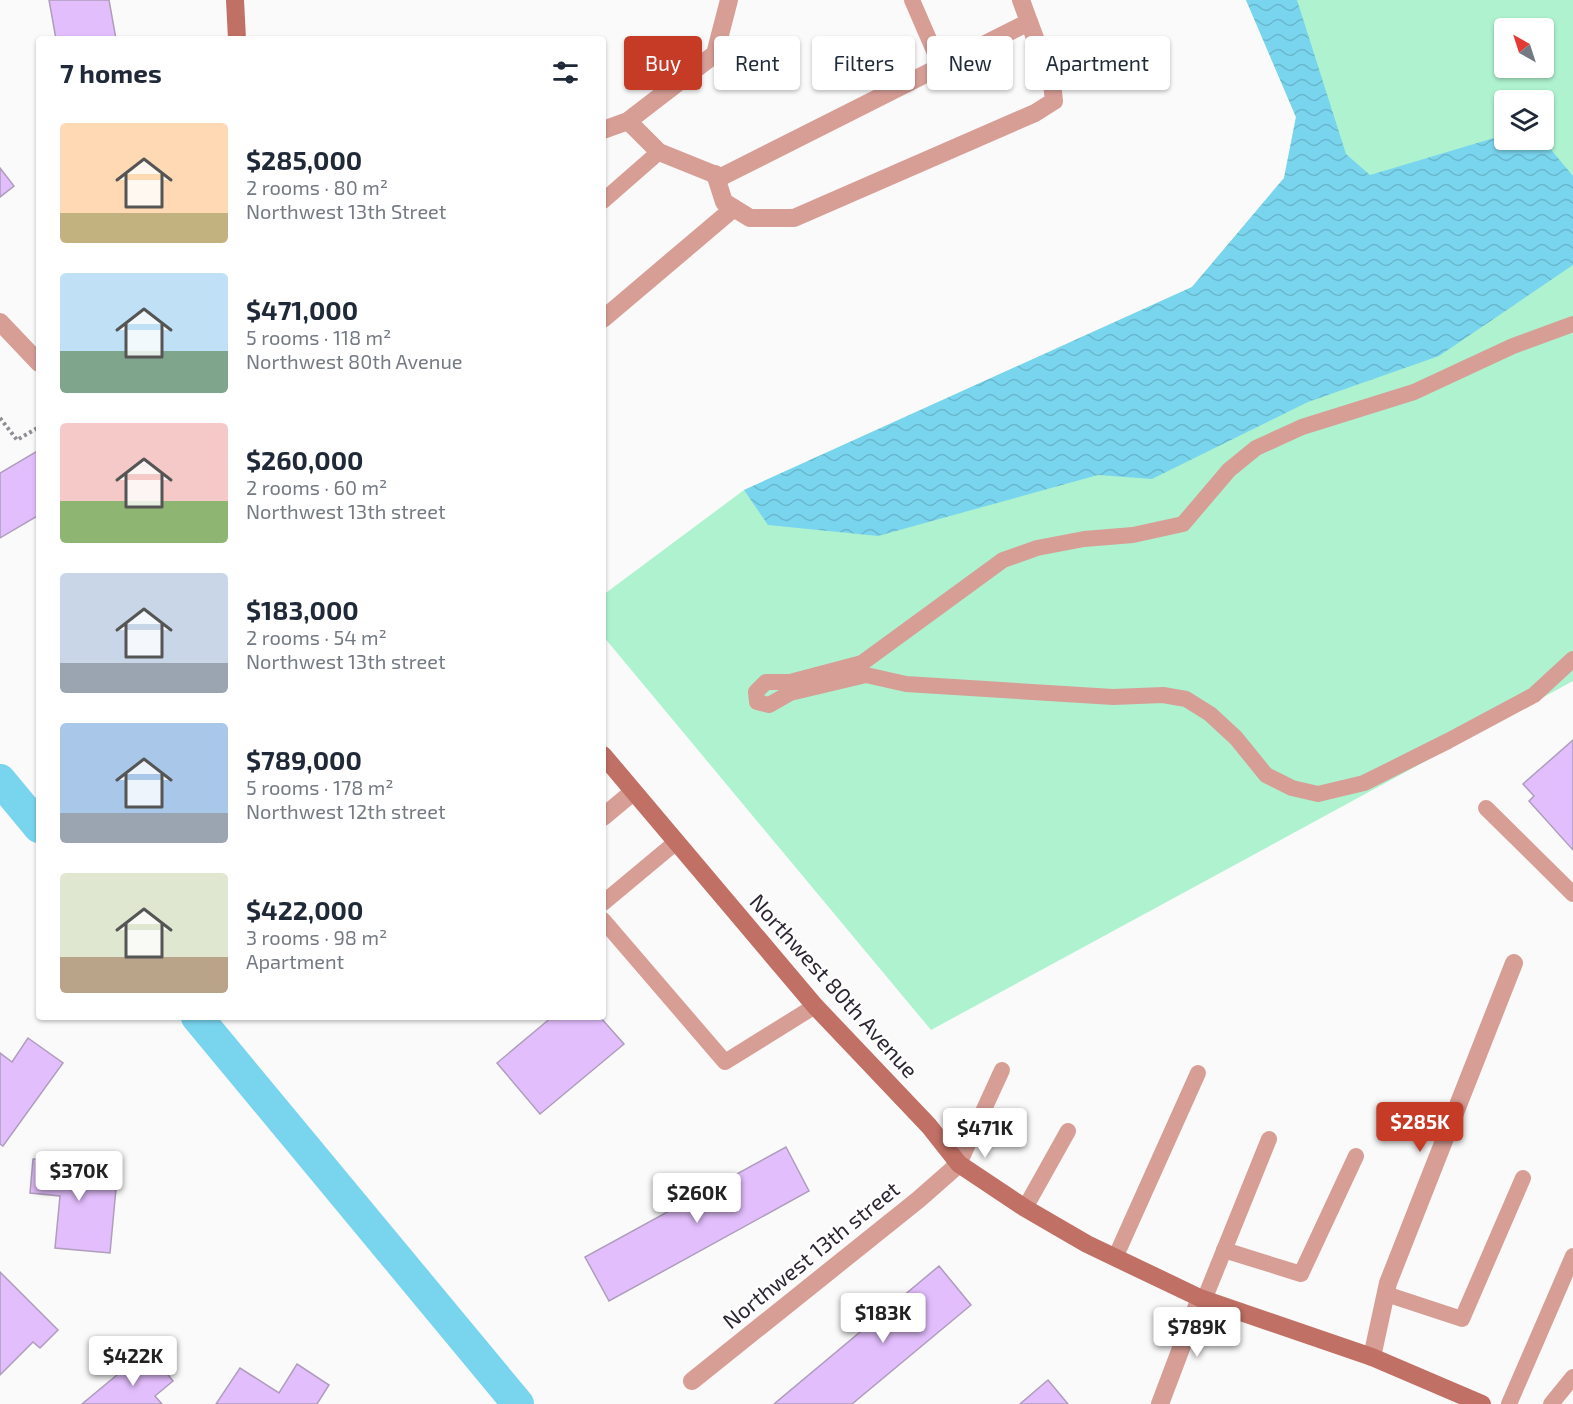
<!DOCTYPE html>
<html lang="en">
<head>
<meta charset="utf-8">
<style>
	body { margin:0; font-family:"Exo 2",sans-serif; background:#f2f2f3; color:#1f2937; height:100vh; display:flex; flex-direction:column; font-size:22px; white-space:nowrap }
	* { box-sizing:border-box; margin:0 }
	p { font-size:20px; color:#747a83 }
	.icon { flex:none; width:33px; height:33px; fill:none; stroke:currentColor; stroke-width:2; stroke-linecap:round; stroke-linejoin:round }
	.map { position:relative; flex:1; overflow:hidden }
	.drawer { position:absolute; left:36px; top:36px; width:570px; height:984px; display:flex; flex-direction:column; background:#fff; border-radius:6px; box-shadow:0 2px 4px #0004 }
	.drawer>* { flex:none }
	.top-card { position:absolute; left:624px; top:36px; width:570px; height:54px; display:flex; gap:12px }
	.needle { width:39px; rotate:321deg }
	.fabs { position:absolute; left:1494px; top:18px; display:grid; gap:12px }
	.fabs a { display:grid; place-items:center; width:60px; height:60px; border-radius:6px; background:#fff; box-shadow:0 2px 4px #0004; font-size:30px }
	.price { position:absolute; translate:-50% -51px; padding:0 14px; border-radius:6px; background:#fff; color:#222; font-size:20px; line-height:39px; filter:drop-shadow(0 2px 3px #0008) }
	.price::after { content:''; position:absolute; left:50%; top:36px; width:18px; height:14px; margin-left:-9px; background:inherit; clip-path:polygon(0 0,100% 0,50% 100%) }
	.price.on { background:#c63b26; color:#fff }
	ul { padding:0; list-style:none }
	li { display:flex; align-items:center; gap:18px; height:150px; padding:0 24px }
	li span { display:grid; place-items:center; flex:none; width:168px; height:120px; border-radius:6px; color:#555 }
	li>.icon { margin-inline-start:auto }
	span .icon { width:72px; height:72px; fill:#fffc; stroke-width:1 }
	li b { font-size:26px }
	h2 { display:flex; justify-content:space-between; align-items:center; height:72px; padding:0 24px; font-size:26px }
	.pill { padding:0 21px; border-radius:6px; background:#fff; box-shadow:0 2px 4px #0004; font-size:21px; line-height:54px }
	.pill.on { background:#c63b26; color:#fff }
	.map>svg:first-child { display:block }
</style>
</head>
<body>
<div class="map">
<svg width="1573" height="1404" viewBox="0 0 1573 1404">
	<defs>
		<pattern id="water-waves" width="16" height="10" patternUnits="userSpaceOnUse" patternTransform="scale(1.5)"><rect width="16" height="10" fill="#79d5ee"/><path d="M0 5q4-4 8 0t8 0" fill="none" stroke="#69b7cd"/></pattern>
	</defs>
	<rect width="100%" height="100%" fill="#fafafa"/>
	<path fill="#aff2d0" fill-rule="evenodd" d="M1246,0H1573V681L931,1030L603,636V595L744,490L1192,287L1284,178L1296,117ZM1504,28H1544V68H1504ZM1504,100H1544V140H1504Z"/>
	<path fill="url(#water-waves)" d="M1246,0H1297L1346,154L1370,175L1504,135V140H1543L1573,176V265L1439,356L1308,402L1152,479L1098,475L878,536L768,525L744,490L1192,287L1284,178L1296,117Z"/>
	<g fill="none" stroke-linecap="round" stroke-linejoin="round">
		<g stroke="#79d5ee" stroke-width="32">
			<path d="M0,780L39,827"/>
			<path d="M197,1017L518,1404"/>
		</g>
	</g>
	<g fill="#e3befd" stroke="#af9dbc" stroke-width="1.5">
		<path d="M49,0H109L116,39H56Z"/>
		<path d="M0,168L14,186L0,197Z"/>
		<path d="M39,450V515L0,538V473Z"/>
		<path d="M1573,740V850L1529,801L1534,796L1523,784Z"/>
		<path d="M552,1017H600L624,1044L540,1114L497,1063Z"/>
		<path d="M28,1038L63,1063L3,1146L0,1144V1053L12,1062Z"/>
		<path d="M786,1147L809,1191L609,1301L585,1257Z"/>
		<path d="M33,1159L118,1167L110,1253L55,1248L60,1196L30,1193Z"/>
		<path d="M939,1266L971,1305L852,1404H774Z"/>
		<path d="M0,1272L58,1330L40,1348L33,1342L0,1375Z"/>
		<path d="M155,1359L173,1381L155,1396L162,1404H82L129,1365L137,1374Z"/>
		<path d="M297,1364L329,1385L317,1404H216L240,1368L279,1393Z"/>
		<path d="M1048,1380L1068,1404H1020Z"/>
	</g>
	<g fill="none" stroke-linecap="round" stroke-linejoin="round">
		<path stroke="#918d94" stroke-width="4" stroke-dasharray="3 3" stroke-linecap="butt" d="M0,418L17,440L39,427"/>
		<g stroke="#d79e96" stroke-width="16">
			<path d="M912,0L941,67"/>
			<path d="M603,201L659,152"/>
			<path d="M1573,324L1513,346L1414,392L1302,427L1256,448L1229,470L1183,524L1133,535L1084,539L1037,548L1003,560L862,663L790,682H766L756,692L757,702L769,705L790,693L866,675L906,684L1113,697L1163,695L1186,699L1210,714L1236,738L1266,775L1292,788L1318,794L1364,783L1448,741L1534,695L1573,659"/>
			<path d="M1486,808L1573,894"/>
			<path d="M603,903L675,843"/>
			<path d="M603,920L725,1062L815,1006"/>
			<path d="M959,1164L1002,1070"/>
			<path d="M1025,1208L1068,1131"/>
			<path d="M1224,1250L1301,1274L1356,1156"/>
			<path d="M1115,1258L1198,1073"/>
			<path d="M1386,1294L1462,1319L1523,1178"/>
			<path d="M1204,1300L1269,1139"/>
			<path d="M1509,1404L1573,1256"/>
			<path d="M1551,1404L1573,1377"/>
		</g>
		<g stroke="#d79e96" stroke-width="18">
			<path d="M628,121L659,152L721,177L1029,22L1021,0"/>
			<path d="M603,130L628,121L715,54L729,0"/>
			<path d="M715,174L724,202L750,218H794L1035,113L1054,101L1052,83L1029,22"/>
			<path d="M603,319L734,208"/>
			<path d="M0,322L39,363"/>
			<path d="M603,817L633,792"/>
			<path d="M1372,1357L1388,1283L1514,963"/>
			<path d="M692,1381L918,1200L959,1164"/>
			<path d="M1160,1404L1200,1298"/>
		</g>
		<g stroke="#c17065" stroke-width="18">
			<path d="M235,0L237,39"/>
			<path d="M603,755L815,1006L929,1126L959,1164L1025,1208L1087,1244L1200,1298L1372,1357L1482,1404"/>
		</g>
	</g>
	<g text-anchor="middle" stroke-width="5" stroke-linejoin="round" paint-order="stroke">
		<g font-size="22" fill="#2d2632" stroke="#fff">
			<text transform="translate(834 986) rotate(48)" y="8">Northwest 80th Avenue</text>
			<text transform="translate(811 1255) rotate(-39)" y="8">Northwest 13th street</text>
		</g>
	</g>
</svg>
<div class="fabs">
<a><svg class="needle" viewBox="-14 -14 28 28"><path d="M0-13l5 13h-10z" fill="#e53935"/><path d="M0 13l5-13h-10z" fill="#747a83"/></svg></a>
<a><svg class="icon" aria-label="layers" viewBox="0 0 24 24"><path d="M12 4l9 5-9 5-9-5zM3 14l9 5 9-5"/></svg></a>
</div>
<b class="price on" style="left:1420px;top:1153px">$285K</b>
<b class="price" style="left:985px;top:1159px">$471K</b>
<b class="price" style="left:79px;top:1202px">$370K</b>
<b class="price" style="left:697px;top:1224px">$260K</b>
<b class="price" style="left:883px;top:1344px">$183K</b>
<b class="price" style="left:1197px;top:1358px">$789K</b>
<b class="price" style="left:133px;top:1387px">$422K</b>
<div class="top-card">
<a class="pill on">Buy</a>
<a class="pill">Rent</a>
<a class="pill">Filters</a>
<a class="pill">New</a>
<a class="pill">Apartment</a>
</div>
<section class="drawer">
<h2>7 homes<svg class="icon" aria-label="filters" viewBox="0 0 24 24"><path d="M4 7h16M4 17h16"/><circle cx="9" cy="7" r="2"/><circle cx="15" cy="17" r="2"/></svg></h2>
<ul>
<li><span style="background:linear-gradient(#ffd9b3 75%,#c2b280 0)"><svg class="icon" aria-label="home" viewBox="0 0 24 24"><path d="M3 11l9-7 9 7M6 9v11h12V9"/></svg></span><div><b>$285,000</b><p>2 rooms · 80 m²</p><p>Northwest 13th Street</p></div></li>
<li><span style="background:linear-gradient(#bfe0f5 65%,#7fa58c 0)"><svg class="icon" aria-label="home" viewBox="0 0 24 24"><path d="M3 11l9-7 9 7M6 9v11h12V9"/></svg></span><div><b>$471,000</b><p>5 rooms · 118 m²</p><p>Northwest 80th Avenue</p></div></li>
<li><span style="background:linear-gradient(#f6c9c9 65%,#8fb573 0)"><svg class="icon" aria-label="home" viewBox="0 0 24 24"><path d="M3 11l9-7 9 7M6 9v11h12V9"/></svg></span><div><b>$260,000</b><p>2 rooms · 60 m²</p><p>Northwest 13th street</p></div></li>
<li><span style="background:linear-gradient(#c9d6e8 75%,#9aa5b1 0)"><svg class="icon" aria-label="home" viewBox="0 0 24 24"><path d="M3 11l9-7 9 7M6 9v11h12V9"/></svg></span><div><b>$183,000</b><p>2 rooms · 54 m²</p><p>Northwest 13th street</p></div></li>
<li><span style="background:linear-gradient(#a9c7e8 75%,#9aa5b1 0)"><svg class="icon" aria-label="home" viewBox="0 0 24 24"><path d="M3 11l9-7 9 7M6 9v11h12V9"/></svg></span><div><b>$789,000</b><p>5 rooms · 178 m²</p><p>Northwest 12th street</p></div></li>
<li><span style="background:linear-gradient(#dfe7d0 70%,#b9a48a 0)"><svg class="icon" aria-label="home" viewBox="0 0 24 24"><path d="M3 11l9-7 9 7M6 9v11h12V9"/></svg></span><div><b>$422,000</b><p>3 rooms · 98 m²</p><p>Apartment</p></div></li>
</ul>
</section>
</div>
</body>
</html>
